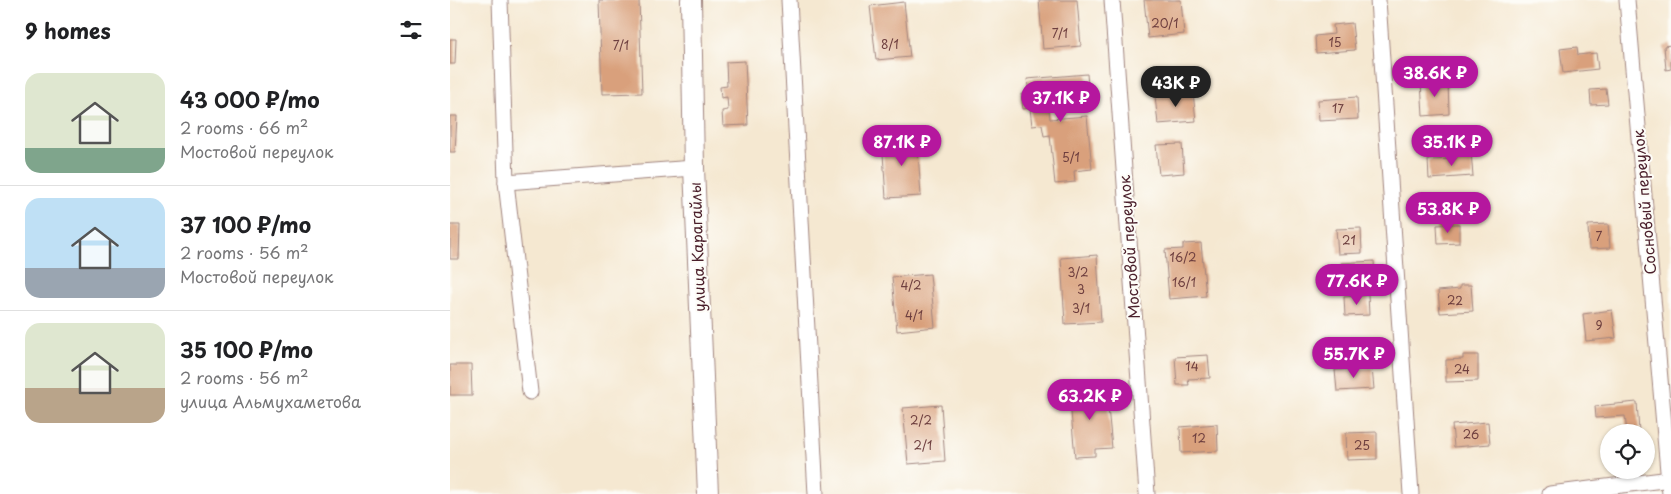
<!DOCTYPE html>
<html lang="en">
<head>
<meta charset="utf-8">
<style>
	body { margin:0; font-family:"Playpen Sans",sans-serif; background:#f2f2f2; color:#202124; height:100vh; display:flex; flex-direction:column; font-size:19px; white-space:nowrap }
	* { box-sizing:border-box; margin:0 }
	p { font-size:16px; color:#757577 }
	.icon { flex:none; width:28px; height:28px; fill:none; stroke:currentColor; stroke-width:2; stroke-linecap:round; stroke-linejoin:round }
	.map { position:relative; flex:1; overflow:hidden }
	.drawer { display:flex; flex-direction:column; background:#fff; width:450px }
	.drawer>* { flex:none }
	.controls { position:absolute; left:1150px; top:424px; display:grid; gap:10px }
	.controls a { display:grid; place-items:center; width:55px; height:55px; border-radius:50%; background:#fff; box-shadow:0 1px 4px #0004; font-size:25px }
	.price { position:absolute; translate:-50% -42px; padding:0 11px; border-radius:18px; background:#b5179e; color:#fff; font-size:16px; line-height:32px; filter:drop-shadow(0 1px 2px #0008) }
	.price::after { content:''; position:absolute; left:50%; top:30px; width:15px; height:11px; margin-left:-8px; background:inherit; clip-path:polygon(0 0,100% 0,50% 100%) }
	.price.active { background:#222; color:#fff }
	ul { padding:0; list-style:none }
	li { display:flex; align-items:center; gap:15px; height:125px; padding:0 25px }
	li+li { border-top:1px solid #e0e0e0 }
	li span { display:grid; place-items:center; flex:none; width:140px; height:100px; border-radius:15px; color:#555 }
	li>.icon { margin-inline-start:auto }
	span .icon { width:60px; height:60px; fill:#fffc; stroke-width:1 }
	li b { font-size:21px }
	h2 { display:flex; justify-content:space-between; align-items:center; height:60px; padding:0 25px; font-size:21px }
	main { display:flex; flex:1; min-height:0 }
	.map>svg:first-child { display:block }
</style>
</head>
<body>
<main>
<section class="drawer">
<h2>9 homes<svg class="icon" aria-label="filters" viewBox="0 0 24 24"><path d="M4 7h16M4 17h16"/><circle cx="9" cy="7" r="2"/><circle cx="15" cy="17" r="2"/></svg></h2>
<ul>
<li><span style="background:linear-gradient(#dfe7d0 75%,#7fa58c 0)"><svg class="icon" aria-label="home" viewBox="0 0 24 24"><path d="M3 11l9-7 9 7M6 9v11h12V9"/></svg></span><div><b>43 000 ₽/mo</b><p>2 rooms · 66 m²</p><p>Мостовой переулок</p></div></li>
<li><span style="background:linear-gradient(#bfe0f5 70%,#9aa5b1 0)"><svg class="icon" aria-label="home" viewBox="0 0 24 24"><path d="M3 11l9-7 9 7M6 9v11h12V9"/></svg></span><div><b>37 100 ₽/mo</b><p>2 rooms · 56 m²</p><p>Мостовой переулок</p></div></li>
<li><span style="background:linear-gradient(#dfe7d0 65%,#b9a48a 0)"><svg class="icon" aria-label="home" viewBox="0 0 24 24"><path d="M3 11l9-7 9 7M6 9v11h12V9"/></svg></span><div><b>35 100 ₽/mo</b><p>2 rooms · 56 m²</p><p>улица Альмухаметова</p></div></li>
</ul>
</section>
<div class="map">
<svg width="1221" height="494" viewBox="0 0 1221 494">
	<rect width="100%" height="100%" fill="#fdfcf7"/>
	<filter id="ink" filterUnits="userSpaceOnUse"><feTurbulence type="fractalNoise" baseFrequency=".02" numOctaves="2"/><feDisplacementMap in="SourceGraphic" scale="10" xChannelSelector="R" yChannelSelector="G"/><feConvolveMatrix kernelMatrix="1 2 1 2 8 2 1 2 1" color-interpolation-filters="sRGB"/></filter>
	<filter id="wash" filterUnits="userSpaceOnUse"><feTurbulence type="fractalNoise" baseFrequency=".0096" numOctaves="4" result="noise"/><feDisplacementMap in="SourceGraphic" scale="20" xChannelSelector="R" yChannelSelector="G"/><feGaussianBlur stdDeviation="1.12" result="paint"/><feColorMatrix in="noise" values="0 0 0 0 0 0 0 0 0 0 0 0 0 0 0 0 0 1.4 0 .05"/><feComposite in="paint" operator="in"/></filter>
	<g filter="url(#wash)">
		<rect width="100%" height="100%" fill="#f5e8d1"/>
		<g id="blocks">
			<g fill="#d9a07b">
				<path d="M149,0H189L192,93L152,94Z"/>
				<path d="M589,0H627L631,46L593,49Z"/>
				<path d="M694,0H731L734,34L698,38Z"/>
				<path d="M454,2L460,57L426,60L420,6Z"/>
				<path d="M902,23L905,50L866,53L865,36L884,34L883,25Z"/>
				<path d="M0,39H6L5,64H0Z"/>
				<path d="M1221,45V69L1216,70L1214,46Z"/>
				<path d="M1127,47L1128,55L1146,53L1148,69L1113,73L1110,49Z"/>
				<path d="M295,61L298,125L273,126L272,111L278,110L277,97L271,98L270,87L277,86L276,62Z"/>
				<path d="M637,74L639,97L598,101L600,119L637,116L642,169L624,171L625,182L605,184L600,135L594,136L592,125L582,126L580,108L573,109L571,94L579,93L577,79Z"/>
				<path d="M998,80L999,114L973,116L971,82Z"/>
				<path d="M1156,89L1158,104L1141,105L1140,90Z"/>
				<path d="M743,92L746,121L708,124L705,96Z"/>
				<path d="M907,97L908,119L869,121L868,100Z"/>
				<path d="M0,116H7L5,152H0Z"/>
				<path d="M467,136L471,196L436,198L432,139Z"/>
				<path d="M732,144L734,173L709,175L706,145Z"/>
				<path d="M1021,152L1023,176L979,179L978,160L1006,159V153Z"/>
				<path d="M1009,224V243L988,244L987,225Z"/>
				<path d="M1158,224L1160,248L1139,249L1138,225Z"/>
				<path d="M0,225H10L9,259H0Z"/>
				<path d="M911,228L912,253L888,254L886,229Z"/>
				<path d="M751,243L756,296L719,299L715,250L733,249V244Z"/>
				<path d="M647,255L651,322L615,324L611,258Z"/>
				<path d="M924,261L925,278L892,280L891,263Z"/>
				<path d="M480,274L485,327L447,331L442,277Z"/>
				<path d="M1010,285H1021L1023,311L990,313L988,291L1010,289Z"/>
				<path d="M918,295L919,315L895,316L894,297Z"/>
				<path d="M1162,310L1166,338L1136,341L1133,314Z"/>
				<path d="M758,355L760,378L738,379L739,385H727L725,357Z"/>
				<path d="M1013,355H1028V381L996,382V360L1013,359Z"/>
				<path d="M0,365H21L22,395H0Z"/>
				<path d="M922,368L924,389L887,391L885,370Z"/>
				<path d="M656,387L662,448L645,449V456L625,457L619,390Z"/>
				<path d="M1187,402L1189,432H1177L1175,416L1146,418L1145,406Z"/>
				<path d="M491,405L495,461L458,464L453,408Z"/>
				<path d="M1038,422L1040,444L1004,447L1002,425Z"/>
				<path d="M767,424L768,451L731,453L730,427Z"/>
				<path d="M927,432V459L897,460L896,433Z"/>
			</g>
		</g>
	</g>
	<g filter="url(#ink)">
		<use href="#blocks" fill-opacity="0" stroke="#a0847e" stroke-width="1"/>
		<g fill="none" stroke-linecap="round" stroke-linejoin="round">
			<defs>
				<g id="street">
					<path d="M50,0L56,182L80,392"/>
					<path d="M339,0L366,494"/>
					<path d="M662,0L697,494"/>
					<path d="M928,0L961,494"/>
					<path d="M1177,0L1220,494"/>
					<path d="M56,182L244,168"/>
					<path d="M1100,494L1221,479"/>
				</g>
				<path id="secondary" d="M241,0L244,168L258,494"/>
			</defs>
			<use href="#street" stroke="#a0847e" stroke-width="17"/>
			<use href="#secondary" stroke="#a0847e" stroke-width="22"/>
			<use href="#street" stroke="#fff" stroke-width="15"/>
			<use href="#secondary" stroke="#fff" stroke-width="20"/>
		</g>
	</g>
	<g text-anchor="middle" stroke-width="4" stroke-linejoin="round" paint-order="stroke">
		<g font-size="12" fill="#6e3f3f">
			<text x="715" y="28">20/1</text>
			<text x="610" y="38">7/1</text>
			<text x="885" y="47">15</text>
			<text x="440" y="49">8/1</text>
			<text x="171" y="50">7/1</text>
			<text x="888" y="113">17</text>
			<text x="621" y="162">5/1</text>
			<text x="1149" y="241">7</text>
			<text x="899" y="245">21</text>
			<text x="733" y="262">16/2</text>
			<text x="628" y="277">3/2</text>
			<text x="734" y="287">16/1</text>
			<text x="461" y="290">4/2</text>
			<text x="631" y="294">3</text>
			<text x="1005" y="305">22</text>
			<text x="631" y="313">3/1</text>
			<text x="464" y="320">4/1</text>
			<text x="1149" y="330">9</text>
			<text x="742" y="371">14</text>
			<text x="1012" y="374">24</text>
			<text x="471" y="425">2/2</text>
			<text x="1021" y="439">26</text>
			<text x="749" y="443">12</text>
			<text x="473" y="450">2/1</text>
			<text x="912" y="450">25</text>
		</g>
		<g font-size="15" fill="#4a1f2b" stroke="#fdfcf7">
			<text transform="translate(1195 202) rotate(-95)" y="5">Сосновый переулок</text>
			<text transform="translate(248 247) rotate(-92)" y="5">улица Карагайлы</text>
			<text transform="translate(680 247) rotate(-94)" y="5">Мостовой переулок</text>
		</g>
	</g>
</svg>
<div class="controls">
<a><svg class="icon" aria-label="locate" viewBox="0 0 24 24"><circle cx="12" cy="12" r="6"/><path d="M12 2v4M12 18v4M2 12h4M18 12h4"/></svg></a>
</div>
<b class="price" style="left:985px;top:98px">38.6K ₽</b>
<b class="price active" style="left:726px;top:108px">43K ₽</b>
<b class="price" style="left:611px;top:123px">37.1K ₽</b>
<b class="price" style="left:452px;top:167px">87.1K ₽</b>
<b class="price" style="left:1002px;top:167px">35.1K ₽</b>
<b class="price" style="left:998px;top:234px">53.8K ₽</b>
<b class="price" style="left:907px;top:306px">77.6K ₽</b>
<b class="price" style="left:904px;top:379px">55.7K ₽</b>
<b class="price" style="left:640px;top:421px">63.2K ₽</b>
</div>
</main>
</body>
</html>
